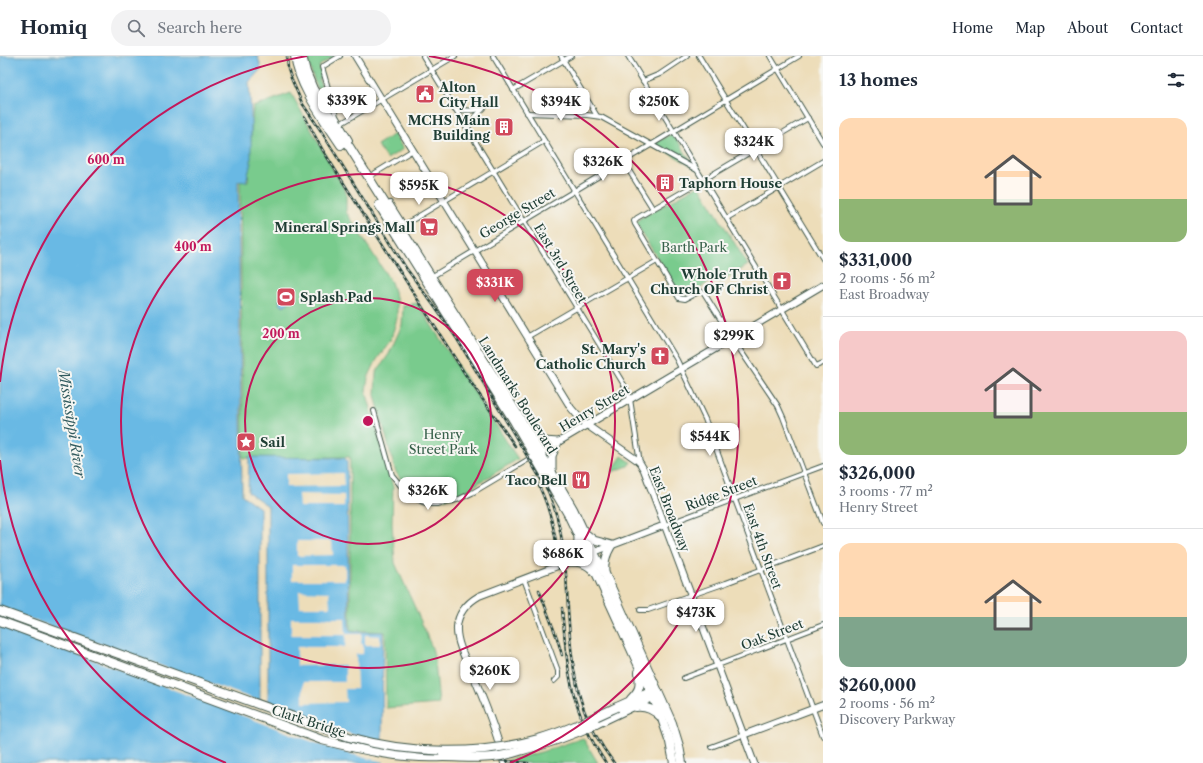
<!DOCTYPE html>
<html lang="en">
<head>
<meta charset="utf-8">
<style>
	body { margin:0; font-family:"Libre Caslon Text",serif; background:#f2f2f3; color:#1f2937; height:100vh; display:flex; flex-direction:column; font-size:15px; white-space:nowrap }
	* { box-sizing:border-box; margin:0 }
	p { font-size:13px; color:#747a83 }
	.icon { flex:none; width:22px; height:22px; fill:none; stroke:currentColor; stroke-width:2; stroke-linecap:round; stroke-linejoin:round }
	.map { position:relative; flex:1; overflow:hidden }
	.sheet { display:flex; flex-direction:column; background:#fff; width:380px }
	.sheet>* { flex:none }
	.price { position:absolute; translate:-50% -34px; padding:0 9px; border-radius:8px; background:#fff; color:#222; font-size:13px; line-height:26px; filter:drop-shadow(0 1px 2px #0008) }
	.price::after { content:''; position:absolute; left:50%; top:24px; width:12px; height:9px; margin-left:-6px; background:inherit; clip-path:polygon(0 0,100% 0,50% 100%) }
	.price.on { background:#d1495b; color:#fff }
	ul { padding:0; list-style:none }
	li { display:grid; align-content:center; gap:8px; height:212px; padding:0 16px }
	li+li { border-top:1px solid #e0e1e3 }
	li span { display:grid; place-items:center; height:124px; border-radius:12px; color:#555 }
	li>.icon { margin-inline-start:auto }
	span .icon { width:72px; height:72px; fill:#fffc; stroke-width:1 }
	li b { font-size:17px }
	h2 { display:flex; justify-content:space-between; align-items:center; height:48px; padding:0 16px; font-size:17px }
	header { display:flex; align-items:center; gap:24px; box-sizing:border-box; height:56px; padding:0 20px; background:#fff; border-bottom:1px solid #e0e1e3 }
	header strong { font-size:19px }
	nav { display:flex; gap:22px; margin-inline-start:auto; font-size:14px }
	.search { width:280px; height:36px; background:#f2f2f3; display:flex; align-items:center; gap:10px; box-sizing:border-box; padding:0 14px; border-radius:22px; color:#747a83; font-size:15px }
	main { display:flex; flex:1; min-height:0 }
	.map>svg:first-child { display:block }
</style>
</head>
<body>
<header>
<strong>Homiq</strong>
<div class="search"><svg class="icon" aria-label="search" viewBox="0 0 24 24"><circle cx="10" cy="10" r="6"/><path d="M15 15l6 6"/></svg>Search here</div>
<nav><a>Home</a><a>Map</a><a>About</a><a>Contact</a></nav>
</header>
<main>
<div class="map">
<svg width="823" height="707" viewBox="0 0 823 707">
	<rect width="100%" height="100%" fill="#f6f6f2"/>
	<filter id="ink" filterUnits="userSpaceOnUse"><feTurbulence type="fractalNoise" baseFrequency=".025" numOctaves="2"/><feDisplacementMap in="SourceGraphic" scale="8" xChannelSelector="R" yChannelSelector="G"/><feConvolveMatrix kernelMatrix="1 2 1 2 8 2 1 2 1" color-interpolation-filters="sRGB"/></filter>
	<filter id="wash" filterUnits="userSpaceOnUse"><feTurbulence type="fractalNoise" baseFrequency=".012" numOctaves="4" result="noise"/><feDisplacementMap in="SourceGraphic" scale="16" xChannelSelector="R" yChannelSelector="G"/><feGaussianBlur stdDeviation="0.9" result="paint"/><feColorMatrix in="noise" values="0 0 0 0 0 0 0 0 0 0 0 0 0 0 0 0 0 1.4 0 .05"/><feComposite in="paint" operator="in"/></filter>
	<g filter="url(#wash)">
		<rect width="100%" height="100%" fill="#edddb9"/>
		<g fill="#79cb8d" stroke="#4c8460">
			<path d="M307,0H335L319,10L323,23L319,22L324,41H329L335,63C323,43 311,23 307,0Z"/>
			<path d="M291,37L346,136V156L391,226L397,245V262L391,283L376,305L368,322L366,335L393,431L392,468L395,507L420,563L432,592L435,605L439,648L386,652L385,576L350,574V401L243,402L240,125H248L253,51Z"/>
			<path d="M673,77L695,112L654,88Z"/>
			<path d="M394,78L403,93L387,103L377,89Z"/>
			<path d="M699,129L748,209L720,227L717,222L683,241L680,239L637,169V166L639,163Z"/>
			<path d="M417,247L518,403L459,439C431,449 409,441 395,414L375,339L376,317L389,298L402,269L403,250Z"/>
			<path d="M622,400L631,406L628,410L612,416L615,409H616Z"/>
			<path d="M583,682L598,707H510L509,704L541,696Z"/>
		</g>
		<g fill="#69b9e4" stroke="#447b8c">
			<path d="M0,0H258L261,13L249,26L251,58V107L246,126L238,125L242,439L260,452V645L268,648V450L248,436L249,401L345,402L347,406L349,573L353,576H383L382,685L377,700L384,704L383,707H0Z"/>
			<path d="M286,232L290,234C295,241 290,247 283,250L280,249C278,245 281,234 286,232Z"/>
		</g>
		<g fill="#edddb9">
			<path d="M343,417L344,430L286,431V418Z"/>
			<path d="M298,438L344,439V451H299Z"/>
			<path d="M297,485H332L333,499L297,500Z"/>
			<rect x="292" y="509" width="53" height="15"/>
			<path d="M299,535L329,536L330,551H300Z"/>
			<path d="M0,552L382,689L379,699L385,703V706L365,702L321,689L0,569Z"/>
			<path d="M291,562H345L346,578H362L361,588H363V598H356L357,633H345L346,646L303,647V626H345V609L297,610V591H345L346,579H291Z"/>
			<path d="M365,579L380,580V589H365Z"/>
		</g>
	</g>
	<g filter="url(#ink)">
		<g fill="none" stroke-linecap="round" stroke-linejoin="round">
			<defs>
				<g id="street">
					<path d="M340,0L322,11L336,60L350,84"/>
					<path d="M423,0L626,332L630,343L640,407"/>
					<path d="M493,0L677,304L705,363L823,680"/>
					<path d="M561,0L597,60"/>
					<path d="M628,0L816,310L823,307"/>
					<path d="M699,0L823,203"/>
					<path d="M770,0L823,87"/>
					<path d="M643,25L660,18L687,0"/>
					<path d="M513,34L571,0"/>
					<path d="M455,53C465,55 476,56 485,51"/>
					<path d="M527,57L587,59L601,61L697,114"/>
					<path d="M808,62L703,124L637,162L634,165L635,168L679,242L685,243L700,235L704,237L732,282L778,350L783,361L823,467"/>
					<path d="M340,68L455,0"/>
					<path d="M467,73L475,61L483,53"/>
					<path d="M623,105L653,153"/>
					<path d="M372,119L413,94"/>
					<path d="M390,147L404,169L544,85"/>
					<path d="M727,162L823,105"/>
					<path d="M431,221L799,0"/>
					<path d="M527,281L657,205"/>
					<path d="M374,355L392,419L401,430L410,440L423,446L430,448H437L457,444L472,437L534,400"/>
					<path d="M665,469L823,410"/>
					<path d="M524,523L558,615V621L554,625"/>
					<path d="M640,554H648L726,527L823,490"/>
					<path d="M684,622L823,569"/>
					<path d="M711,691L743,679"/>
				</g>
				<g id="secondary">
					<path d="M355,0L571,352L584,367L637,404L640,407L644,414L754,707"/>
					<path d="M538,398L823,229"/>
					<path d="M743,679L823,649"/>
					<path d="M504,707C498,679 487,652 476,626C469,609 456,589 457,571C458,557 467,547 479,540L665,469"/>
				</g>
				<g id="primary">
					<path d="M530,379L544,385L558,386L552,400V416"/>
					<path d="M584,476L594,484L612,489C606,499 604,506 605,517"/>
					<path d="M568,506C579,506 587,507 594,516"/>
					<path d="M568,506C576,497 578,493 578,480"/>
				</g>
				<g id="highway">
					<path d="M295,0C299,31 324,63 341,89"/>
					<path d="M302,0L306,16L313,33L520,362L573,453L589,487L606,520L672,667L679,690L682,707"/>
					<path d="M379,149L514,365L568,458L599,523L659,654L670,686L674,707"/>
					<path d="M0,555L94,589"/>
					<path d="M0,565L322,684C362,694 403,703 443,701"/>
					<path d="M631,643C641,633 640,630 639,616"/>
					<path d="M617,651L655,634"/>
					<path d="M636,651C647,650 654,654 661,661"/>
					<path d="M596,668L657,639"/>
				</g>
			</defs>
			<use href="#street" stroke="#3e5548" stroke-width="6"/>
			<use href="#secondary" stroke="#3e5548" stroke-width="8"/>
			<use href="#primary" stroke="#3e5548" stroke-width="9"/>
			<use href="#highway" stroke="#3e5548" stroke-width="10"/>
			<use href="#street" stroke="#fff" stroke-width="4"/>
			<use href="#secondary" stroke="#fff" stroke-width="6"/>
			<use href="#primary" stroke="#fff" stroke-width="7"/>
			<use href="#highway" stroke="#fff" stroke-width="8"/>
			<defs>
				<g id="rail">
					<path d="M287,0L288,13L291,22L302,47L321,75L406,212L434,250L457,283L548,435C560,463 563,488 566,518C569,563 569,611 584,654C591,673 602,691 614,707"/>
					<path d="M305,61L322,93L465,318L515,390"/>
					<path d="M535,422C550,450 557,480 559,512"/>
					<path d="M539,534L557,582L562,599"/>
					<path d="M562,552C567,613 570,655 606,707"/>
					<path d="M497,704L528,707"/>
				</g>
			</defs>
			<use href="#rail" stroke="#1f3d34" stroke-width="2.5"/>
			<use href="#rail" stroke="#f6f6f2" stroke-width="1" stroke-dasharray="3" stroke-linecap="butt"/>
			<defs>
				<g id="highway-bridge">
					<path d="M94,589L349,681C409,698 478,700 538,683C566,675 591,663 617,651"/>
					<path d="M443,701C460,701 476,703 493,701C503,700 514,697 523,694C548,688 572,679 596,668"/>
				</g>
			</defs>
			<use href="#highway-bridge" stroke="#3e5548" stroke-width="10" stroke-linecap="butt"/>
			<use href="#highway-bridge" stroke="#fff" stroke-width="8"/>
		</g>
	</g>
	<g fill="none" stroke="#c2185b" stroke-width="2">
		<circle cx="368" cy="365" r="123"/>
		<circle cx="368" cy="365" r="247"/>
		<path d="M226 707A370 370 0 0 1 0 404M0 326A370 370 0 0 1 307 0M429 0A370 370 0 0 1 510 707"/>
	</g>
	<defs>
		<symbol id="civic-square" viewBox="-11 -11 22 22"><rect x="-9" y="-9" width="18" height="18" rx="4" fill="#d1495b" stroke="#f6f6f2"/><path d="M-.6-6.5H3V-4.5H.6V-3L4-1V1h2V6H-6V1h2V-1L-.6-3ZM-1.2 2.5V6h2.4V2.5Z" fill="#fff"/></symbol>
		<symbol id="building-square" viewBox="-11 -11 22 22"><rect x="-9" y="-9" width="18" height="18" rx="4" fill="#d1495b" stroke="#f6f6f2"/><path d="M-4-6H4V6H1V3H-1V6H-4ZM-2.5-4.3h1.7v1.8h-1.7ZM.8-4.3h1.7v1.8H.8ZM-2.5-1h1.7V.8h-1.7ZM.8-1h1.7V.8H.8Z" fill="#fff"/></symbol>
		<symbol id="supermarket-square" viewBox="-11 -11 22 22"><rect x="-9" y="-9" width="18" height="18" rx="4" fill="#d1495b" stroke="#f6f6f2"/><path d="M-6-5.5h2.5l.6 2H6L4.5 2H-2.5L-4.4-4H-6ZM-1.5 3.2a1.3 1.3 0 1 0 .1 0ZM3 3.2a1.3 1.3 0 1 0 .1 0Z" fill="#fff"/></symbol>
		<symbol id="church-square" viewBox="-11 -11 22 22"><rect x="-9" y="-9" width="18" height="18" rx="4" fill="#d1495b" stroke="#f6f6f2"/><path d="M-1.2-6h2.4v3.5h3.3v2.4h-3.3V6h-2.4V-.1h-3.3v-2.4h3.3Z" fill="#fff"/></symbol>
		<symbol id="stadium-square" viewBox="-11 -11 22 22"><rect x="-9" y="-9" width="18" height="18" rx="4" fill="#d1495b" stroke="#f6f6f2"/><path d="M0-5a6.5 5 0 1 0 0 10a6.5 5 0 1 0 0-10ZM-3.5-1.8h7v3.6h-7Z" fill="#fff"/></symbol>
		<symbol id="sight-square" viewBox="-11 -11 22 22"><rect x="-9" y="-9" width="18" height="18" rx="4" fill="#d1495b" stroke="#f6f6f2"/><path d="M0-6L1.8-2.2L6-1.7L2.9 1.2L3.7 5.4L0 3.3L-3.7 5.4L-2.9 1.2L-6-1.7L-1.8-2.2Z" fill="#fff"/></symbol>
		<symbol id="restaurant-square" viewBox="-11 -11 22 22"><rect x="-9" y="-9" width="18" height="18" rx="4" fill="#d1495b" stroke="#f6f6f2"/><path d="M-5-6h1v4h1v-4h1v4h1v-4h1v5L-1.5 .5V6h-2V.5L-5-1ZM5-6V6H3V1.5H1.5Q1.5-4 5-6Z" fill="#fff"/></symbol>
	</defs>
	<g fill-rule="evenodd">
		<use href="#civic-square" x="414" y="27" width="22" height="22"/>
		<use href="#building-square" x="493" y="60" width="22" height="22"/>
		<use href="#building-square" x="654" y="116" width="22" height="22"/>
		<use href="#supermarket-square" x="418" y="160" width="22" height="22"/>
		<use href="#church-square" x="771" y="214" width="22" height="22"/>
		<use href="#stadium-square" x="275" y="230" width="22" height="22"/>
		<use href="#church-square" x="649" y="289" width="22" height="22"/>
		<use href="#sight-square" x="235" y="375" width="22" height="22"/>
		<use href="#restaurant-square" x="570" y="413" width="22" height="22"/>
	</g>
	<g text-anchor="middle" stroke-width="4" stroke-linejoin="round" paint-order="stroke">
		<g font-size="13" font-weight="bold" fill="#1f3d34" stroke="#f6f6f2" text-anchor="end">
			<text x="439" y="36" text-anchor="start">Alton<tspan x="439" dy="15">City Hall</tspan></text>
			<text x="490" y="69">MCHS Main<tspan x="490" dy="15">Building</tspan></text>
			<text x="679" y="132" text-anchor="start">Taphorn House</text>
			<text x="415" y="176">Mineral Springs Mall</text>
			<text x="768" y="223">Whole Truth<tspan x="768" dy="15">Church OF Christ</tspan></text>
			<text x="300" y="246" text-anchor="start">Splash Pad</text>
			<text x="646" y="298">St. Mary's<tspan x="646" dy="15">Catholic Church</tspan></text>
			<text x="260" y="391" text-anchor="start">Sail</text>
			<text x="567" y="429">Taco Bell</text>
		</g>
		<g font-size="13" fill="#1f3d34" stroke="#f6f6f2">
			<text transform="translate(517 157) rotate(-31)" y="5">George Street</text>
			<text transform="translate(561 207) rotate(59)" y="5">East 3rd Street</text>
			<text transform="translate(518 339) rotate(58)" y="5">Landmarks Boulevard</text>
			<text transform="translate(594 352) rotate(-31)" y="5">Henry Street</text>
			<text transform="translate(721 437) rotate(-21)" y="5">Ridge Street</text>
			<text transform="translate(670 453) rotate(69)" y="5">East Broadway</text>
			<text transform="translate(763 490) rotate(70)" y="5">East 4th Street</text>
			<text transform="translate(772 578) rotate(-21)" y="5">Oak Street</text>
			<text transform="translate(309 665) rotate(18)" y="5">Clark Bridge</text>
		</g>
		<g font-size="13" fill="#36604a" stroke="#f6f6f2">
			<text x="694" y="196">Barth Park</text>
			<text x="443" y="383">Henry<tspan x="443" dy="15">Street Park</tspan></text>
		</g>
		<g font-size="14" font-style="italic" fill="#325c60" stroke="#f6f6f2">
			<text transform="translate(72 368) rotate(81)" y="5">Mississippi River</text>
		</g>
	</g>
	<circle cx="368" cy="365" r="6" fill="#c2185b" stroke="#f6f6f2" stroke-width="2"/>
	<g font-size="12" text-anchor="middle" font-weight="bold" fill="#c2185b" stroke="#f6f6f2" stroke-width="4" stroke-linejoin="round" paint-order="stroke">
		<text x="106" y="108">600 m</text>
		<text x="193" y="195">400 m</text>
		<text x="281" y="282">200 m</text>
	</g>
</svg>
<b class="price" style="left:347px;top:65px">$339K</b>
<b class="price" style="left:561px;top:66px">$394K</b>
<b class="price" style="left:659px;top:66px">$250K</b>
<b class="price" style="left:754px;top:106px">$324K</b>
<b class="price" style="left:603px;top:126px">$326K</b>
<b class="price" style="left:419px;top:150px">$595K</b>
<b class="price on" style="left:495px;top:247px">$331K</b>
<b class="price" style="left:734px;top:300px">$299K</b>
<b class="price" style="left:710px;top:401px">$544K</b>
<b class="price" style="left:428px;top:455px">$326K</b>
<b class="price" style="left:563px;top:518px">$686K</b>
<b class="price" style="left:696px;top:577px">$473K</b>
<b class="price" style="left:490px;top:635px">$260K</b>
</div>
<section class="sheet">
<h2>13 homes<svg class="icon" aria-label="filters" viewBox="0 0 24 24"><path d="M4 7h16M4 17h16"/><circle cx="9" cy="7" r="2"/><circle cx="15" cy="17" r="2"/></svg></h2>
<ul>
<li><span style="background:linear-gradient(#ffd9b3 65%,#8fb573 0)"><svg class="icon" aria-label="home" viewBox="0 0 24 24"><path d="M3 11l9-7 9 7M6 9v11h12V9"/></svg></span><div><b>$331,000</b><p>2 rooms · 56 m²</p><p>East Broadway</p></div></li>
<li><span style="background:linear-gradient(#f6c9c9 65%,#8fb573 0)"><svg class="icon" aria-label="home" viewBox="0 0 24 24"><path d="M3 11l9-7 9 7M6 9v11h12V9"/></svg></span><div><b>$326,000</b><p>3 rooms · 77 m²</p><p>Henry Street</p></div></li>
<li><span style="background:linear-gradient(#ffd9b3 60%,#7fa58c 0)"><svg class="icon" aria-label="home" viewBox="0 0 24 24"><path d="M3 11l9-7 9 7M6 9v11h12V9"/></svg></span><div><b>$260,000</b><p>2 rooms · 56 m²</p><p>Discovery Parkway</p></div></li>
</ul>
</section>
</main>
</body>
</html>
